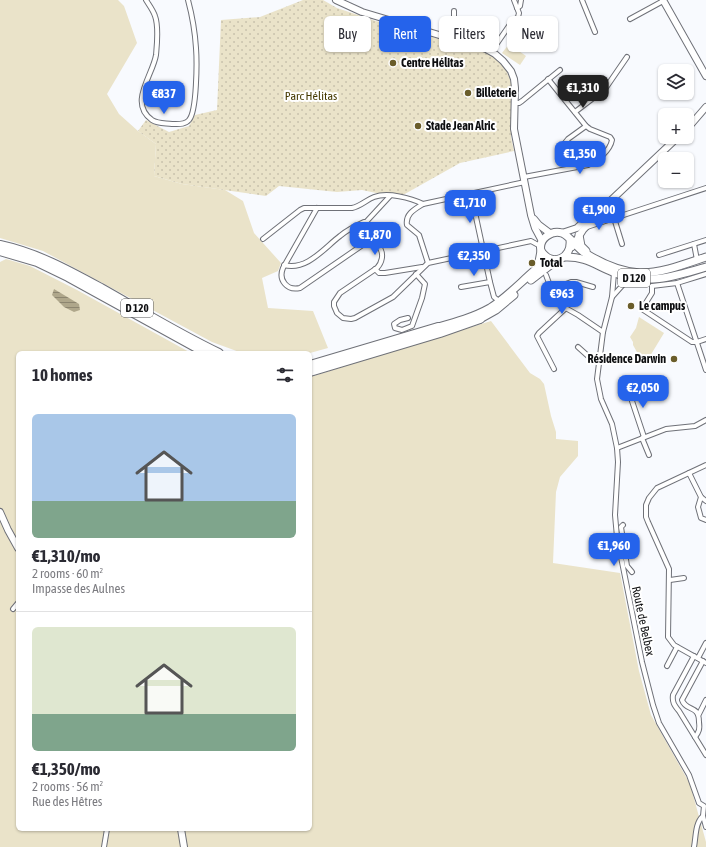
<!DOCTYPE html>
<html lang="en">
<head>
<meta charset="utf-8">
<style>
	body { margin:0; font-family:"Asap Condensed",sans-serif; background:#f2f2f3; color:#2b2b33; height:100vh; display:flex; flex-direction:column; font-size:15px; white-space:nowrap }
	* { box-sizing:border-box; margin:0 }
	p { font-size:13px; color:#7c7c81 }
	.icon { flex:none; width:22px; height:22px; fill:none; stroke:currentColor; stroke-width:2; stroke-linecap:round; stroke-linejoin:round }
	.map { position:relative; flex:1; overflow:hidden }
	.side { position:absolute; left:16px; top:351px; width:296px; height:480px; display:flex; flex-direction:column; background:#fff; border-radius:6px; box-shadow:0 1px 3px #0004 }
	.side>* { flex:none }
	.hud { position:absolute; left:324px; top:16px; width:322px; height:36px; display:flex; gap:8px }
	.fabs { position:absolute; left:658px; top:64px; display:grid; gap:8px }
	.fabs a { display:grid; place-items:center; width:36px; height:36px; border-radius:6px; background:#fff; box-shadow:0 1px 3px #0004; font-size:20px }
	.price { position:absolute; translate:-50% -34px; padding:0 9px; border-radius:8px; background:#2563eb; color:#fff; font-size:13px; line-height:26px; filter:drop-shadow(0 1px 2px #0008) }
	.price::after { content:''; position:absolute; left:50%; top:24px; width:12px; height:9px; margin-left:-6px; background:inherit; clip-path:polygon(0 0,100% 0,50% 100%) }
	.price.selected { background:#222; color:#fff }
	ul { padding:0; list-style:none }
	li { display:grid; align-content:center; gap:8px; height:212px; padding:0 16px }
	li+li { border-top:1px solid #e1e1e2 }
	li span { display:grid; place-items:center; height:124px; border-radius:6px; color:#555 }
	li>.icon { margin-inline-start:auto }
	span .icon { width:72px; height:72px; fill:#fffc; stroke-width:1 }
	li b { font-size:17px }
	h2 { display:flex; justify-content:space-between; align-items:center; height:48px; padding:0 16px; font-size:17px }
	.chip { padding:0 14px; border-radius:6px; background:#fff; box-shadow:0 1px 3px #0004; font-size:14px; line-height:36px }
	.chip.selected { background:#2563eb; color:#fff }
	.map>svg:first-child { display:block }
</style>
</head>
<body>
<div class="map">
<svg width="706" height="847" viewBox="0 0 706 847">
	<defs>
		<pattern id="park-dots" width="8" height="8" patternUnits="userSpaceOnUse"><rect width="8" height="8" fill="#eae3c9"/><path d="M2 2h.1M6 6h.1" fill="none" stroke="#c8c2ac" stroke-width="1.8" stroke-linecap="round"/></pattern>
		<pattern id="water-rules" width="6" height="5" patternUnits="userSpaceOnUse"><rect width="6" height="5" fill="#afa78b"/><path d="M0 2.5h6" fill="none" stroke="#8d8670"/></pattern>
	</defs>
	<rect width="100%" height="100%" fill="#f8fafe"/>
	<g fill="#eae3c9">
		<path d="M0,0H118L124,6L137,43L107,94L119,114L138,131L156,144L154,176L182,184L225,190L243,201L254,233L281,263L278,271L262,278L268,308L313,311L328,348L310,353H242L212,342L43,251L0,238Z"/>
		<path d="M509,44L526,56L520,65L502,53Z"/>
		<path d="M6,259L30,266L77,290L191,353H18V829H310V377L491,321L530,373L540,379L544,384L551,416L556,432V439L578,441V456L560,477L556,492L553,563L620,573L639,671L651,715L690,784L706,842V847H0V262Z"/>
		<path d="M639,317L664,333L647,361L638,354L633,345V342L630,337L636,328Z"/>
	</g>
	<path fill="url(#park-dots)" d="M303,0H323L337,8L391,26L480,50L495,57L505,67L511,82V137L514,151L460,163L403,195L381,194L362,190L337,192L279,186L266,196L182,184L154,176L156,144L138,131L146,120L169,132L189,126L195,115L217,110L221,20L260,17Z"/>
	<path fill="url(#water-rules)" d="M54,289L79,304L80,310L74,312L64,307L52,295Z"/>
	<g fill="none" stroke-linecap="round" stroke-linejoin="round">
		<defs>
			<g id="street">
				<path d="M146,0C149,5 153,10 155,16C159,27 157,44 156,55C153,75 128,103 152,120C158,124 165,123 172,124C178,124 185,125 189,120C197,111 197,61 196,48C195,32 192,15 188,0"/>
				<path d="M582,0L595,32"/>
				<path d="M517,8L520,6L521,0"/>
				<path d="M630,19L663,1"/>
				<path d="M454,40V11"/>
				<path d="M491,52L511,23L518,17L519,13L514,0"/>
				<path d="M515,103H519L522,101L560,70"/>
				<path d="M575,112L605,89L627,57"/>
				<path d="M564,144L568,139L586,126"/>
				<path d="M524,177L588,165C598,160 610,151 612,140L610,137L590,129L586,126L548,79"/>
				<path d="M471,194L490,282L494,297L499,301"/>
				<path d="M317,208L283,268C278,280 287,291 300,288L364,244C380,238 388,256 377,268L340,293L334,302V306L337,313L343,318L351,319L355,318L393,297L428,263L531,241L540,246"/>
				<path d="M614,218L622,244"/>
				<path d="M587,227L706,188"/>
				<path d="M263,239L300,210L304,208H352C361,206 366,200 374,197C388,192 411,198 423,204"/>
				<path d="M367,243C372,232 372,233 366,222L390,196"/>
				<path d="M694,244L697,260"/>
				<path d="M659,255L706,240"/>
				<path d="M428,263L419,235L407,225C405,214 415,209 423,204L525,182"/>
				<path d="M284,265C307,271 324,248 340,236C347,230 355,226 364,222H366"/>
				<path d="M375,269L379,273H385L422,267"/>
				<path d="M614,273L612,297L603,332L597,379L601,399L612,424L617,448L618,462L615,515L617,537L642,662L653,705L659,723L689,775L699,803L704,806L703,816L706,827"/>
				<path d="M546,275L553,294L562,306L578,315L603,332"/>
				<path d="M677,283L706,370"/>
				<path d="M652,286V293L642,309L692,342H697L706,339"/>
				<path d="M652,286L677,283L706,274"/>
				<path d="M461,287L490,282"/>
				<path d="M551,290L571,282H576L593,287"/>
				<path d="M612,297L629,278"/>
				<path d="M408,318L400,320L394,324L395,328L402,330L412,326L422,298L425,284L416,274"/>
				<path d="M578,347L588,356L599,360"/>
				<path d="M554,369L537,336L539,333L566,308"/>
				<path d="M627,386L644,437"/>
				<path d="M642,438L649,455"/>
				<path d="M617,448L666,429L695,426L706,420"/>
				<path d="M706,465L657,488L649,498L646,505V517L648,522L669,569L668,637L674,645L706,663"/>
				<path d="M689,473L701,497L706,501"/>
				<path d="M701,497L698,507L701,518L706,520"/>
				<path d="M623,525L621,527L627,566L632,572"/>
				<path d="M670,580L684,578"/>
				<path d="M13,609L18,603"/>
				<path d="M694,656L673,695C672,702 674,705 679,711L706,755"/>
				<path d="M698,658L706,643"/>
				<path d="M667,666L677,647"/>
				<path d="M699,714L706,700"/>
				<path d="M695,737C699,732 700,729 699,722C699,704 686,712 682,700L703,661"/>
				<path d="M104,847L107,829"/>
				<path d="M694,847C696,837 695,823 703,816"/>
			</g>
			<g id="secondary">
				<path d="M336,0L362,12L486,49L495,54L503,61L511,71L514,79L515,88L514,129L531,215L535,228L542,241"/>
				<path d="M663,0L706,76"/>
				<path d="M687,129L706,107"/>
				<path d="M591,215L606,205L678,137"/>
				<path d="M534,219L539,225L551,234"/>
				<path d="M562,233L577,228L591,215L594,216"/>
				<path d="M572,247L583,230L600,212"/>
				<path d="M0,512L8,530L18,548"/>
				<path d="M181,829L184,847"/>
			</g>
			<g id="primary">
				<path d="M579,235L581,246L586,251"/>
				<path d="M570,240C572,259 552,267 541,251C538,239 551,230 562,233C570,236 578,249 585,253C601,263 622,272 640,273C662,273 685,264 706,257"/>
				<path d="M565,257C585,256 597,266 615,273C646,286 676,276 706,267"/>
				<path d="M531,280L557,260"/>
				<path d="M480,319L496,310L514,295"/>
				<path d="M438,327C456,322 474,317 490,308C506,298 520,283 535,270L538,267L541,251"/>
			</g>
			<g id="highway">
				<path d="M0,245C37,253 68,270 101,288C140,310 179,334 219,353"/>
				<path d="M0,251L37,262L68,277L206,353"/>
				<path d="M310,365L438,327"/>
				<path d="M310,372L440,333L480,319"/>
			</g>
		</defs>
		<use href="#street" stroke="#6f7178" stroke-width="6"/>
		<use href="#secondary" stroke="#6f7178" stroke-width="8"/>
		<use href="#primary" stroke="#6f7178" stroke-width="9"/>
		<use href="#highway" stroke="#6f7178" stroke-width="10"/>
		<use href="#street" stroke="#fff" stroke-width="4"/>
		<use href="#secondary" stroke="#fff" stroke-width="6"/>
		<use href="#primary" stroke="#fff" stroke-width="7"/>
		<use href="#highway" stroke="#fff" stroke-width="8"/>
	</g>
	<g fill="#6a5d2a" stroke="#fff" stroke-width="1.5">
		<circle cx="393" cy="63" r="4"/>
		<circle cx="468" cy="93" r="4"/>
		<circle cx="418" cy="126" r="4"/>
		<circle cx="532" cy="263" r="4"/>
		<circle cx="631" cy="306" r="4"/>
		<circle cx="674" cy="359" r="4"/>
	</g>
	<g text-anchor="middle" stroke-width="4" stroke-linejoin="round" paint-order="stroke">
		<g fill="#fff" stroke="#565758" stroke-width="1">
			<rect x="618" y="269" width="32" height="18" rx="3"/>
			<rect x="121" y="299" width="32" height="18" rx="3"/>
		</g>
		<g font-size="11" font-weight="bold" fill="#0e0f11">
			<text x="634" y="282">D 120</text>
			<text x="137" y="312">D 120</text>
		</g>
		<g font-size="12" font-weight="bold" fill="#0e0f11" stroke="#fff" text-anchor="start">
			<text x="401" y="67">Centre Hélitas</text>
			<text x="476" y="97">Billeterie</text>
			<text x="426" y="130">Stade Jean Alric</text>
			<text x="540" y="267">Total</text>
			<text x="639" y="310">Le campus</text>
			<text x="666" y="363" text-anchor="end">Résidence Darwin</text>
		</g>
		<g font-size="12" fill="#453901" stroke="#fff">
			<text x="311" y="100">Parc Hélitas</text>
		</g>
		<g font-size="12" fill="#0e0f11" stroke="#fff">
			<text transform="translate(643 621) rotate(78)" y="4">Route de Belbex</text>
		</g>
	</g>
</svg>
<div class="fabs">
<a><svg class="icon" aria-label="layers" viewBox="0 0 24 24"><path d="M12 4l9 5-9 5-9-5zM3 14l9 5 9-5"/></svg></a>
<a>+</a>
<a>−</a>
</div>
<b class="price selected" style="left:583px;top:109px">€1,310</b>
<b class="price" style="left:164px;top:115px">€837</b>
<b class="price" style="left:580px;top:175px">€1,350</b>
<b class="price" style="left:470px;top:224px">€1,710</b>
<b class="price" style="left:599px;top:231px">€1,900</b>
<b class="price" style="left:375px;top:256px">€1,870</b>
<b class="price" style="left:474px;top:277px">€2,350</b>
<b class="price" style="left:562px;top:315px">€963</b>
<b class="price" style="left:643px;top:409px">€2,050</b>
<b class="price" style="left:614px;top:567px">€1,960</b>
<div class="hud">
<a class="chip">Buy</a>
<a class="chip selected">Rent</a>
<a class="chip">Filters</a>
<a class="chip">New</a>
</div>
<section class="side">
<h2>10 homes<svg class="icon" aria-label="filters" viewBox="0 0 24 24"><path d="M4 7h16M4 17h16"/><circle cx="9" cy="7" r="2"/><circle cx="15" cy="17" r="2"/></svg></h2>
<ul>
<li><span style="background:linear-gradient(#a9c7e8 70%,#7fa58c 0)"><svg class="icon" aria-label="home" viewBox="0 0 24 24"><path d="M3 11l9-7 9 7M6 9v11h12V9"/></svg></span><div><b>€1,310/mo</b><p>2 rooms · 60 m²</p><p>Impasse des Aulnes</p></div></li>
<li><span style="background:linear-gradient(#dfe7d0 70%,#7fa58c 0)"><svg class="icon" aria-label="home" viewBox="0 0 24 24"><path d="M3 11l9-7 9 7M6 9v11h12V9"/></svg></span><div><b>€1,350/mo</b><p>2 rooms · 56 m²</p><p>Rue des Hêtres</p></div></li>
</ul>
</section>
</div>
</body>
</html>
